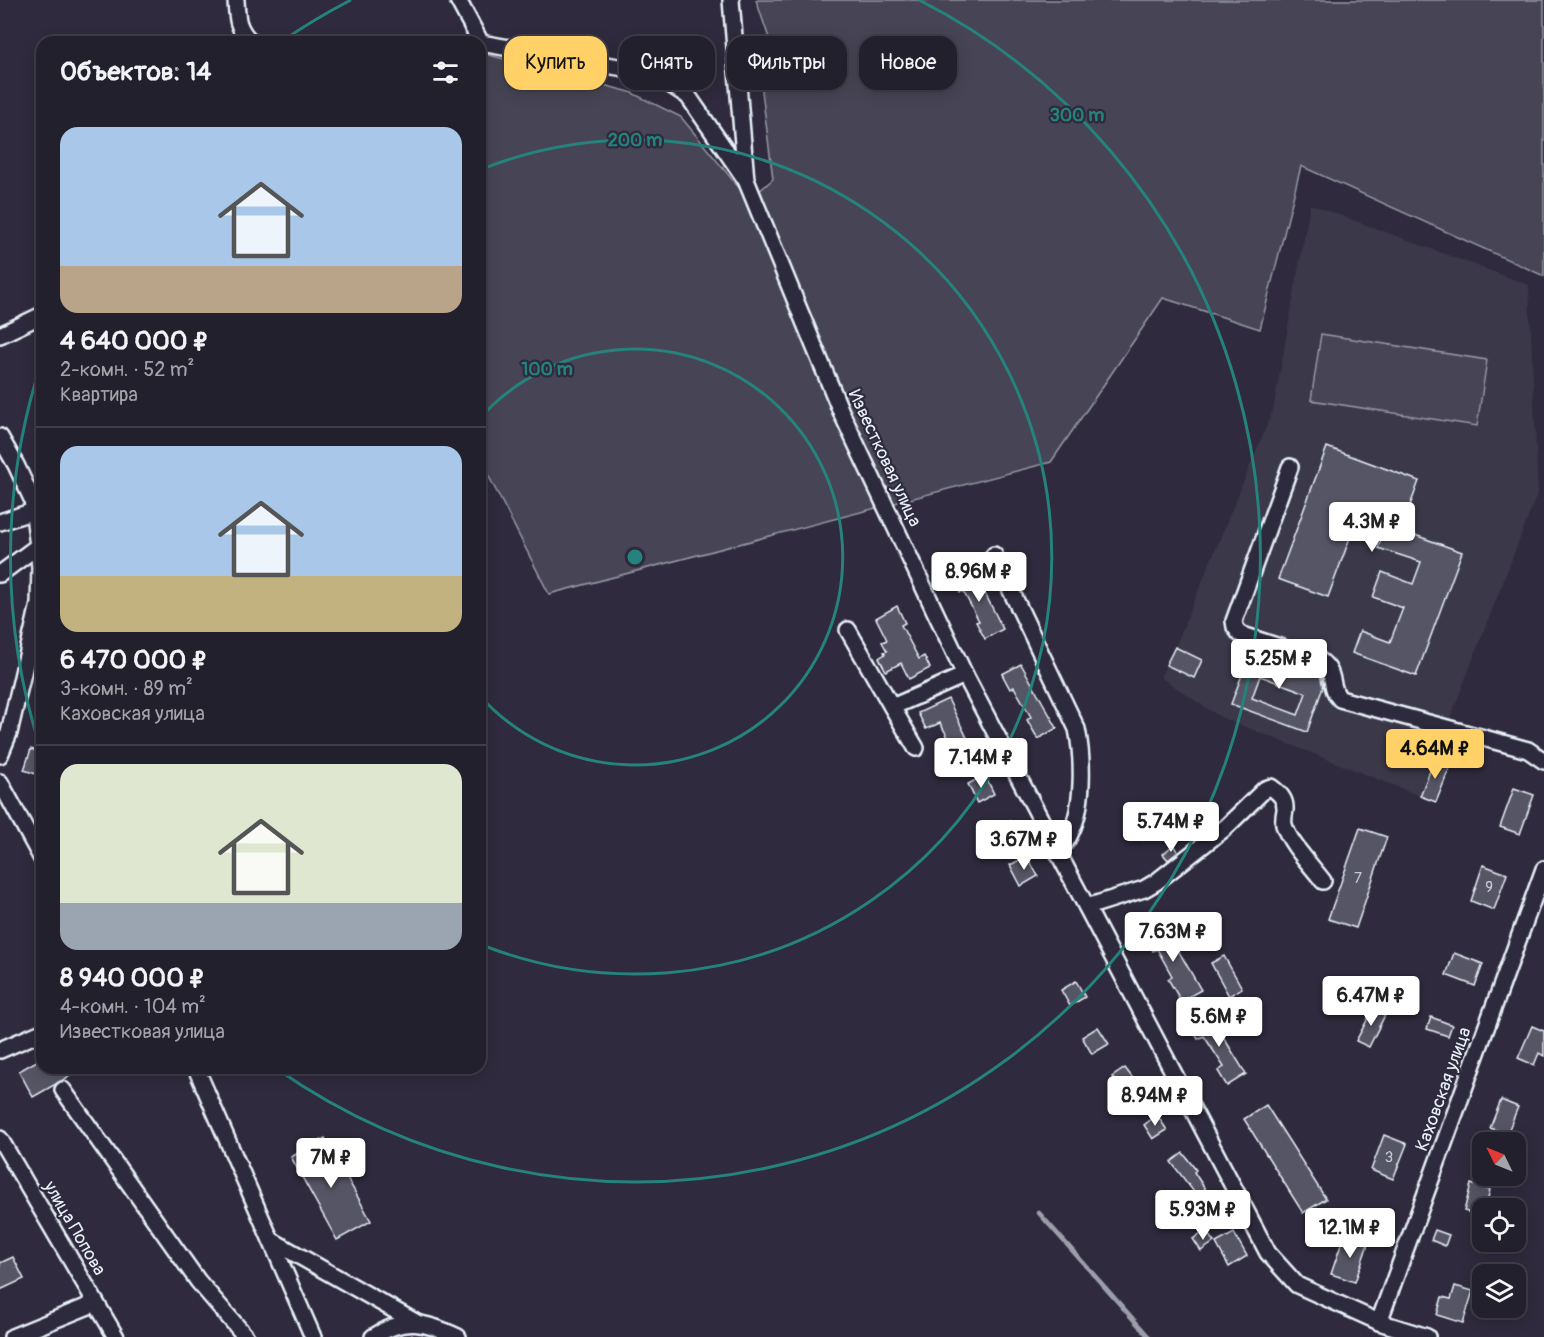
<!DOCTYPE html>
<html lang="ru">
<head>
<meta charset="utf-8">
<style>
	body { margin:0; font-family:Pangolin,sans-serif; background:#2b2836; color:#f1f3f6; height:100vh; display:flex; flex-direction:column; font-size:22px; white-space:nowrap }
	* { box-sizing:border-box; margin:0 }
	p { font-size:20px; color:#a3a3aa }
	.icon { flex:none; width:33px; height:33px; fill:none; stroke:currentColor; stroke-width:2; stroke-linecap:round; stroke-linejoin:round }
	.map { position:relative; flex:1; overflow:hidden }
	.panel { position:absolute; left:36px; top:36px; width:450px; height:1038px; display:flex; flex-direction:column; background:#23202e; border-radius:18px; box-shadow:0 3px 15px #0003,0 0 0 2px #403e4a }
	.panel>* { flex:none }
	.banner { position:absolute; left:504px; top:36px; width:570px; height:54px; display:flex; gap:12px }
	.needle { width:39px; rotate:313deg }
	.controls { position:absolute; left:1472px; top:1132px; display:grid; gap:12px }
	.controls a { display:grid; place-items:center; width:54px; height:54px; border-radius:12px; background:#23202e; box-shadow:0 3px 15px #0003,0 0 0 2px #403e4a; font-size:30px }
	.price { position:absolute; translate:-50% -51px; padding:0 14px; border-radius:6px; background:#fff; color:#222; font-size:20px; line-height:39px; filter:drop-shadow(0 2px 3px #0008) }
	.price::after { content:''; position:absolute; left:50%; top:36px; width:18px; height:14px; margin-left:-9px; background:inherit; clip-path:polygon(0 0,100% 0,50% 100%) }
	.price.selected { background:#ffd166; color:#111 }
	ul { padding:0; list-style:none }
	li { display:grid; align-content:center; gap:12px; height:318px; padding:0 24px }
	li+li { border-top:2px solid #403e4a }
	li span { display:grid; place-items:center; height:186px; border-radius:18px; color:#555 }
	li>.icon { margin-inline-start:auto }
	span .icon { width:108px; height:108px; fill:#fffc; stroke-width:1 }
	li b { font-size:26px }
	h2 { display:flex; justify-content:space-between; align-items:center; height:72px; padding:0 24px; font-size:26px }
	.tag { padding:0 21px; border-radius:18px; background:#23202e; box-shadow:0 3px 15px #0003,0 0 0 2px #403e4a; font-size:21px; line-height:54px }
	.tag.selected { background:#ffd166; color:#111 }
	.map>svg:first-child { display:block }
</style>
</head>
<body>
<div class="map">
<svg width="1544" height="1337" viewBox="0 0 1544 1337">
	<rect width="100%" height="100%" fill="#2f2a3d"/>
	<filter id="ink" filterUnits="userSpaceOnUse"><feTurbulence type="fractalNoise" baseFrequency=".0167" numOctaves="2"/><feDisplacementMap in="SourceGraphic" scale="12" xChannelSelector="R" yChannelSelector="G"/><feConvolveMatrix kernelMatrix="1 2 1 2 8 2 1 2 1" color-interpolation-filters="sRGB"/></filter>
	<g filter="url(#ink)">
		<path fill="#3b3749" d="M1310,204L1529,285L1538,492L1420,796L1220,717L1160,677L1175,647L1273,410Z"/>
		<g fill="#464455" stroke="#979aa6" stroke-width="1.5">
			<path d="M756,0H1544V276L1301,166L1260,329L1163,298L1051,462L549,594L480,459V54H485L630,92L681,117L749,200L773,179L762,91L770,41Z"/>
			<path d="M1321,334L1487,360L1477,426L1311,400Z"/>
		</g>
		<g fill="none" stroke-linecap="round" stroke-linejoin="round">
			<path stroke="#9c9fab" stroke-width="4.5" d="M1039,1213L1149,1337"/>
		</g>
		<g fill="#575565" stroke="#e8f1f8" stroke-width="1.5" fill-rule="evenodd">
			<path d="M1327,447L1419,481L1401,530L1462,552L1416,676L1352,653L1360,631L1390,642L1403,608L1373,597L1382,572L1413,584L1421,562L1378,548L1387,521L1360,511L1328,597L1278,579Z"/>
			<path d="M972,568L1003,629L985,639L976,622L979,621L963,591L960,593L953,577Z"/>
			<path d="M897,606L905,623L901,625L919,659L924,656L930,668L909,679L901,663L886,671L879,658L885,654L884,652L887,651L882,642L887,640L876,618Z"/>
			<path d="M1175,647L1202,660L1194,678L1166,665Z"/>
			<path d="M1252,648L1317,671L1320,675L1323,687L1307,732L1231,704ZM1260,676L1306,693L1298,715L1252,698Z"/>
			<path d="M1021,664L1057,728L1038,739L1027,720L1031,717L1014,687L1010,689L1002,674Z"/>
			<path d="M948,699L973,750L959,757L940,723L926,729L918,713Z"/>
			<path d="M31,749L42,753V776L24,770Z"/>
			<path d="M1435,758L1451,765L1436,802L1420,796Z"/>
			<path d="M985,775L994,794L977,803L968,784Z"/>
			<path d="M1514,788L1534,795L1520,834L1500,827Z"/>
			<path d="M1161,807L1171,826L1143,840L1138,831L1147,826L1142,817Z"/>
			<path d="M1010,821L1018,834L1002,844L994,831Z"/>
			<path d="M1360,828L1387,837L1356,928L1328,919Z"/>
			<path d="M1173,845L1178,852L1168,860L1163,854Z"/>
			<path d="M1027,856L1038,876L1021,886L1010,865Z"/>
			<path d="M1483,865L1507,874L1494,910L1471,901Z"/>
			<path d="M1163,924L1201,990L1181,1001L1168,979L1172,976L1157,949L1153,951L1144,935Z"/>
			<path d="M1454,953L1483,964L1475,986L1446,975Z"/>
			<path d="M1224,956L1242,988L1229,996L1211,963Z"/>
			<path d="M1076,981L1085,997L1070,1006L1061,990Z"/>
			<path d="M1374,1007L1386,1013L1369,1047L1356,1041Z"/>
			<path d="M1208,1012L1246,1074L1227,1086L1218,1071L1224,1067L1204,1036L1198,1039L1189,1024Z"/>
			<path d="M1431,1017L1452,1025L1448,1036L1427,1029Z"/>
			<path d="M1532,1026L1544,1031V1056L1539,1053L1534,1065L1518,1058Z"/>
			<path d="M1098,1027L1109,1044L1092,1054L1082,1037Z"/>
			<path d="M42,1058V1068H84L33,1097L19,1071Z"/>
			<path d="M1125,1068L1135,1081L1122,1090L1112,1077Z"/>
			<path d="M1501,1100L1518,1107L1507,1134L1490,1128Z"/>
			<path d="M1266,1105L1326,1199L1303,1213L1244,1119Z"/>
			<path d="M1157,1115L1167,1130L1153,1139L1144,1125Z"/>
			<path d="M1384,1135L1407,1144L1393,1179L1371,1170Z"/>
			<path d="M325,1138L371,1221L337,1240L291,1157Z"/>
			<path d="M1183,1153L1196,1170L1194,1172L1218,1209L1211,1213L1208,1209L1201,1213L1189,1195L1194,1192L1171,1162Z"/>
			<path d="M1471,1184L1490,1190L1485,1209H1482V1216L1464,1211Z"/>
			<path d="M1205,1230L1214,1242L1201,1251L1193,1239Z"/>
			<path d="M1435,1230L1449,1235L1445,1246L1431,1240Z"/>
			<path d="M1234,1233L1247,1256L1229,1267L1216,1243Z"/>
			<path d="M1344,1236L1368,1244L1355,1282L1331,1274Z"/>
			<path d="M13,1257L24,1279L0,1290V1263Z"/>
			<path d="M1455,1286L1473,1291L1463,1323L1437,1315L1442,1297L1451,1299Z"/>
		</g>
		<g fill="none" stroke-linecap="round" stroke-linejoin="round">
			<defs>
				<g id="minor">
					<path d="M236,0C237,19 237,28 251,42"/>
					<path d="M458,0L481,43L641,71L665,81L688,96L746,180"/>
					<path d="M731,0L746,180L842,414L965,675L1268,1253L1297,1285L1379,1322L1427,1337"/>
					<path d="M0,335L42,315"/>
					<path d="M0,437L16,465L32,499L38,546L0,574"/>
					<path d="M1290,467L1234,621L1235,627L1240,634L1319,660C1338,673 1328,687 1340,699L1528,750L1544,761"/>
					<path d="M0,522L34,511"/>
					<path d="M994,555L1077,729C1083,758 1084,805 1071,832C1068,839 1063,846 1058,852"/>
					<path d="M848,630L892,707L965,675"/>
					<path d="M892,707L916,748"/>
					<path d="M0,755L9,733L39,604L40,567L38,546H42"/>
					<path d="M0,782L42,859"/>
					<path d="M1087,907L1144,889L1156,882L1225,828L1265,789L1271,787C1279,793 1286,799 1285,810C1284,815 1283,820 1284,825C1290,844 1311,865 1323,881"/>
					<path d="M0,1050L42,1032"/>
					<path d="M196,1068L313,1337"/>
					<path d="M63,1090L198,1281L246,1337"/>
					<path d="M0,1139L116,1337"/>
					<path d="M271,1240L417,1323"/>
					<path d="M1379,1322L1544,869"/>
					<path d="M12,1337L96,1303"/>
					<path d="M373,1337C404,1316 426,1322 458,1337"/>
				</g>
			</defs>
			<use href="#minor" stroke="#e8f1f8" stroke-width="20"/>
			<use href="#minor" stroke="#2f2a3d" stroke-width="15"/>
		</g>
	</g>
	<g fill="none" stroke="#25827c" stroke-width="3">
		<path d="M480 418A208 208 0 1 1 480 696"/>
		<path d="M482 169A417 417 0 1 1 482 945"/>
		<path d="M41 750A625 625 0 0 1 41 364M281 42A625 625 0 0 1 351 0M919 0A625 625 0 1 1 277 1069"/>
	</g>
	<g text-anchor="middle" stroke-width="4.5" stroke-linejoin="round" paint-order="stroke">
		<g font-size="15" fill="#c4cad3">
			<text x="1358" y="883">7</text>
			<text x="1489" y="892">9</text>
			<text x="1389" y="1162">3</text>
		</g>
		<g font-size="18" fill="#e8f1f8" stroke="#2f2a3d">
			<text transform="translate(885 458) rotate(65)" y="6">Известковая улица</text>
			<text transform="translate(1443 1089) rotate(-70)" y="6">Каховская улица</text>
			<text transform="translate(75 1228) rotate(60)" y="6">улица Попова</text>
		</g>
	</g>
	<circle cx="635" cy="557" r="9" fill="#25827c" stroke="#2f2a3d" stroke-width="3"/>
	<g font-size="18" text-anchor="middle" font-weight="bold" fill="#25827c" stroke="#2f2a3d" stroke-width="4.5" stroke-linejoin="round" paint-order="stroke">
		<text x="1077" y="121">300 m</text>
		<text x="635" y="146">200 m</text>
		<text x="547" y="375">100 m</text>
	</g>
</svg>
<div class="controls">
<a><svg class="needle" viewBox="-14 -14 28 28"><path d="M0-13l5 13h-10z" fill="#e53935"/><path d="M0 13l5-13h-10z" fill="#a3a3aa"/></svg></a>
<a><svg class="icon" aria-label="locate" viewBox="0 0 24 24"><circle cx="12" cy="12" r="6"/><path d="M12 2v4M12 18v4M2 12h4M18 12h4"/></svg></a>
<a><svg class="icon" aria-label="layers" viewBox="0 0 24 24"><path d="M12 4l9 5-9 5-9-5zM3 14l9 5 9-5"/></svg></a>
</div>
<b class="price" style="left:1372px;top:553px">4.3M ₽</b>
<b class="price" style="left:979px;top:603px">8.96M ₽</b>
<b class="price" style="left:1279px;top:690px">5.25M ₽</b>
<b class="price selected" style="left:1435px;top:780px">4.64M ₽</b>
<b class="price" style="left:981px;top:789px">7.14M ₽</b>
<b class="price" style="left:1171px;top:853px">5.74M ₽</b>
<b class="price" style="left:1024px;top:871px">3.67M ₽</b>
<b class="price" style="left:1173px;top:963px">7.63M ₽</b>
<b class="price" style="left:1371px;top:1027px">6.47M ₽</b>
<b class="price" style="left:1219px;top:1048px">5.6M ₽</b>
<b class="price" style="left:1155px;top:1127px">8.94M ₽</b>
<b class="price" style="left:331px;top:1189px">7M ₽</b>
<b class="price" style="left:1203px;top:1241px">5.93M ₽</b>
<b class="price" style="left:1350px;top:1259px">12.1M ₽</b>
<div class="banner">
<a class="tag selected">Купить</a>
<a class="tag">Снять</a>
<a class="tag">Фильтры</a>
<a class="tag">Новое</a>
</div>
<section class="panel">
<h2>Объектов: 14<svg class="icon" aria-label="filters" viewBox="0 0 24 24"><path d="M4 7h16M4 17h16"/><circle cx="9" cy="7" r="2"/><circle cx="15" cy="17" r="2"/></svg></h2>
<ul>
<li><span style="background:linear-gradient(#a9c7e8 75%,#b9a48a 0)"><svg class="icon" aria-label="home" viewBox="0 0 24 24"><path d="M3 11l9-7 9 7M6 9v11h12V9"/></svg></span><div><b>4 640 000 ₽</b><p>2-комн. · 52 m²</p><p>Квартира</p></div></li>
<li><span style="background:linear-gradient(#a9c7e8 70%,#c2b280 0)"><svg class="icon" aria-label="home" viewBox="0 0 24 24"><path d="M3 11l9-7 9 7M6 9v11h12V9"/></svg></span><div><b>6 470 000 ₽</b><p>3-комн. · 89 m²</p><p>Каховская улица</p></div></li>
<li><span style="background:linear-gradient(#dfe7d0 75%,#9aa5b1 0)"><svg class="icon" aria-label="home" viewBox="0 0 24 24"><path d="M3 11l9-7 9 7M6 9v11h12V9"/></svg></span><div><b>8 940 000 ₽</b><p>4-комн. · 104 m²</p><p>Известковая улица</p></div></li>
</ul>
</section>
</div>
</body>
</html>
